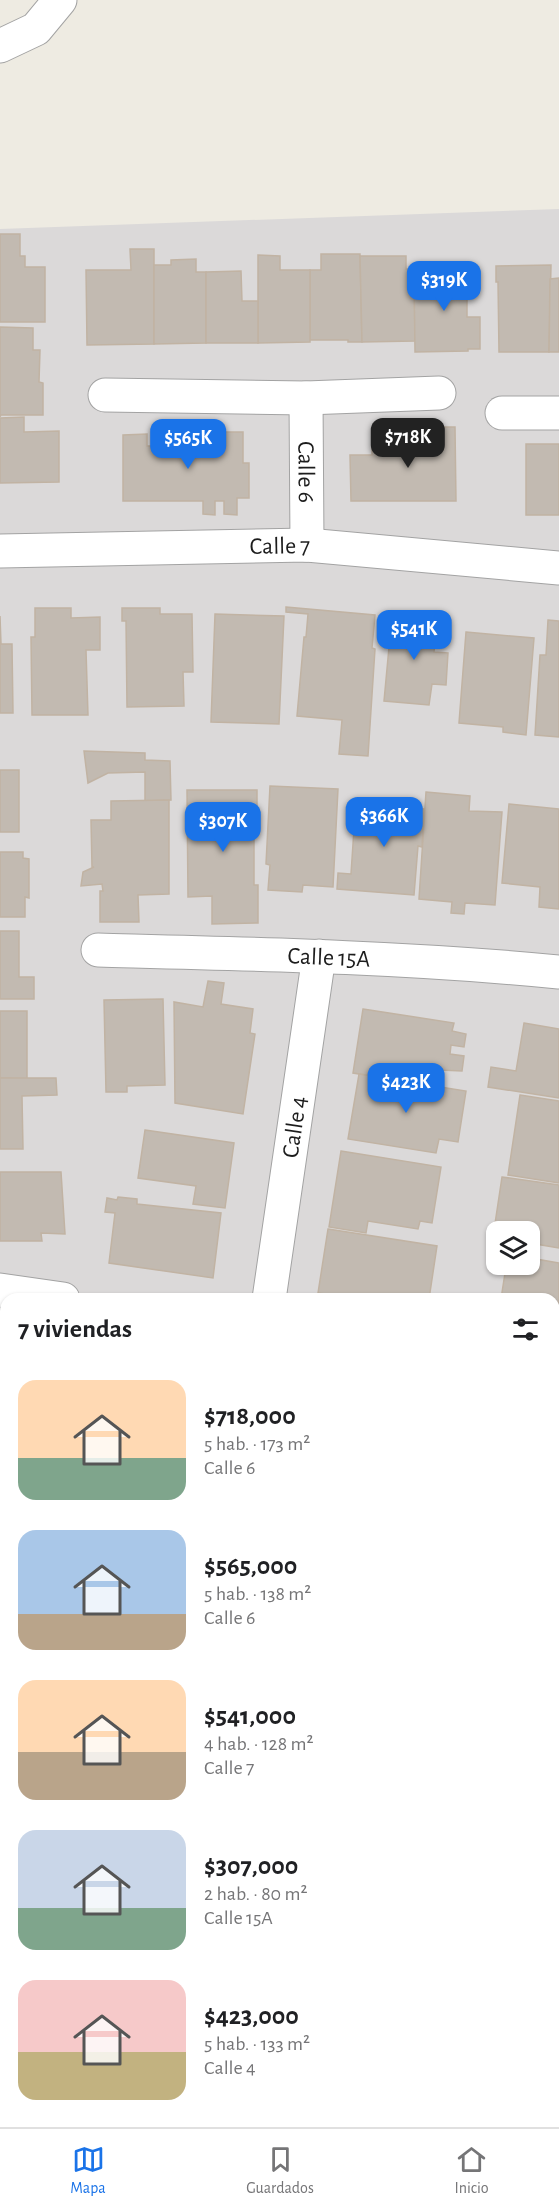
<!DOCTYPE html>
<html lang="es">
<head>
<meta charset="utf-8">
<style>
	body { margin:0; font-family:"Alegreya Sans",sans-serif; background:#f2f2f2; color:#202124; height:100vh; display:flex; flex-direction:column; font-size:22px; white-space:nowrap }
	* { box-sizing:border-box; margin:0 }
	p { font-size:20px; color:#757577 }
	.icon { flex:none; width:33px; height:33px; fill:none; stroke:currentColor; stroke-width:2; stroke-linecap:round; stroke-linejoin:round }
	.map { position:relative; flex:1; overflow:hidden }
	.side { position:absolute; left:0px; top:1293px; width:560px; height:834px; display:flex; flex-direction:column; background:#fff; border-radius:18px 18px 0 0; box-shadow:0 2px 4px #0004 }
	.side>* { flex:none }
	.fabs { position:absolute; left:486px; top:1221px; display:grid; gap:12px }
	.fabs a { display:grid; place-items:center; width:54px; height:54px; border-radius:12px; background:#fff; box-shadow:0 2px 4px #0004; font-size:30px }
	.price { position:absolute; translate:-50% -51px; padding:0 14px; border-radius:12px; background:#1a73e8; color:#fff; font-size:20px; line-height:39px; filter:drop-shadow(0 2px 3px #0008) }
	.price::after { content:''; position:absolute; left:50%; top:36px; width:18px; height:14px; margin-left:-9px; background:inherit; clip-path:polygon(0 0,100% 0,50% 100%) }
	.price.selected { background:#222; color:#fff }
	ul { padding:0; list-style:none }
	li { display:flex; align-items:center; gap:18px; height:150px; padding:0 18px }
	li span { display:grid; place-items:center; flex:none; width:168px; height:120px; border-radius:18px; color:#555 }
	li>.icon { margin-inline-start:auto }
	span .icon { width:72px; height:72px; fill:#fffc; stroke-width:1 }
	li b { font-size:26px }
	h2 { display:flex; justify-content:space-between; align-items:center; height:72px; padding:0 18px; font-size:26px }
	.tabs { display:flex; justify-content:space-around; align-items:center; height:84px; border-top:2px solid #e0e0e0; background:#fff; font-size:16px; color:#757577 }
	.tabs a { display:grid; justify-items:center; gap:3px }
	.tabs .selected { color:#1a73e8 }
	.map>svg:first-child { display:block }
</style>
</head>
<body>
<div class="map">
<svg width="559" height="2127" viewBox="0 0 559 2127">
	<rect width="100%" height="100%" fill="#eeebe2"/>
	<path fill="#dbd9d9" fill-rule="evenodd" d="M559,209V1875H554V1299H6V1800L0,1799V229ZM496,1232H530V1264H496Z"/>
	<path fill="#bbfcc6" d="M0,1799L6,1800V2121H554V1875H559V2127H0Z"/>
	<g fill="#c2bab1" stroke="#c1b3a3" stroke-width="1.5">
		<path d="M0,234H20V256H25V267H45V322H0Z"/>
		<path d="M130,249H154V344L87,345L86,270H131Z"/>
		<path d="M321,254H360L362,342H348V340H310V270H321Z"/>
		<path d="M258,255L280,256V270H310V342L258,343Z"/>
		<path d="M360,256H406V269H414L415,341L362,342Z"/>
		<path d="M196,259V272H206V343L154,344V265H171V260Z"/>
		<path d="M551,265L549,352H499L498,282H496V266Z"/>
		<path d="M414,269H467V317H480V349H468V351L415,352Z"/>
		<path d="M241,271L242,301H258V343H206V272Z"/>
		<path d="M559,278V352H549L550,279Z"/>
		<path d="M0,327L33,328V350H40L39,382L43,383V415H1L0,417Z"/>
		<path d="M24,417V432L59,431V482L0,483V418Z"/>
		<path d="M188,427H211V432H243V463H249V498H237V515L224,514V501H215V515L203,514V501H123V435L147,434V446H188Z"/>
		<path d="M417,427H455L456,501H351L350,455H372V440H417Z"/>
		<rect x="526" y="444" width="33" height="71"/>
		<path d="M286,607L375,615L372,648L375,649L368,756L339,754L342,720L297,716L304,637H306L308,614L286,612Z"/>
		<path d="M35,608H71V618L100,617V650H86L88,715H32L31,637H35Z"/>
		<path d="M122,608H160V614H192L193,672H183L184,706L127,707L126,621H122Z"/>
		<path d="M215,614L284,616L279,724L211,722Z"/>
		<path d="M392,615L437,619L434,652L448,653L446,685L432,684L429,705L384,701Z"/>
		<path d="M0,616L1,644H12L13,713H0Z"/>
		<path d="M548,620L559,621V737L535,735L540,655H546Z"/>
		<path d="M466,632L534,638L526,735L503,732V727L459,723Z"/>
		<path d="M84,751L145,753V760L170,761L171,800L145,801V772L108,773L88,783Z"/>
		<rect x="0" y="770" width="19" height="62"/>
		<path d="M270,786L338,789L333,887L303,885L302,892L268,890L270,865L266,864Z"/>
		<path d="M187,790H257V815L254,816V885H258V923L212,924V896L188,897Z"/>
		<path d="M426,792L470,796L469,811L502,812L495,905L465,903L464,914L451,913L452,902L419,899Z"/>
		<path d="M356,799L406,803L405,807L424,809L422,847L418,846L414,895L337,889L338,873L351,874Z"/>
		<path d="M169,800V894L138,895L139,922H100V891H103L102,884L81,886L83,872L94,867H92L91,820H111V801Z"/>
		<path d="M509,804L559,809V909L539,907L540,887L502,883Z"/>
		<path d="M0,852H23V858L29,859V898L25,897V917H0Z"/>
		<path d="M0,931H19V977H34V999H0Z"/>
		<path d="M208,981L224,983L221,1004L253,1009L250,1033L255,1034L243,1114L175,1103L174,1002L203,1007Z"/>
		<path d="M163,999L165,1085L127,1086V1092H106L104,1000Z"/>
		<path d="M363,1009L454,1023L452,1031L466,1034L464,1047L451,1045L450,1054L464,1056L462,1071L440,1070L438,1086L353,1073Z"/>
		<path d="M0,1011H27V1079L0,1078Z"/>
		<path d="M524,1023L559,1029V1098L488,1087L491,1067L516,1071Z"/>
		<path d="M359,1074L466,1091L458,1142L439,1139L436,1153L348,1139Z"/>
		<path d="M0,1078H56L57,1095L22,1096L23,1149H0Z"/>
		<path d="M520,1095L559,1101V1183L508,1175Z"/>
		<path d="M145,1130L234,1143L225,1208L193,1204L196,1186L138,1178Z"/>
		<path d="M341,1151L441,1167L432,1223L420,1221L418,1229L368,1221L366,1233L329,1227Z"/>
		<path d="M0,1172H61L65,1234L41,1233L42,1241H0Z"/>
		<path d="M502,1177L559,1185V1248L530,1243V1232H496V1238L493,1237Z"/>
		<path d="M118,1197L137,1199V1204L221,1213L213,1278L109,1263L115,1213L105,1212L107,1198L117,1200Z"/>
		<path d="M328,1229L437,1246L429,1299H359L318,1293Z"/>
		<path d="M491,1253H496V1264H530V1258L559,1263V1340L554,1339V1299H501L505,1273L489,1270Z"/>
		<path d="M4,1368H6V1455H0V1395Z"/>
		<path d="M554,1419H559V1531L554,1530Z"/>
		<path d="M0,1610L6,1611V1699H0Z"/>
		<path d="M554,1704L559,1705V1773L557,1788L554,1787V1790Z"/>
	</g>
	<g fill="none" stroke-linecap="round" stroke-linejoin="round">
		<defs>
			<g id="minor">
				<path d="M0,46L36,29L60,0"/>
				<path d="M105,395L306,398L439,393"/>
				<path id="s1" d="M306,398L307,545"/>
				<path d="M502,413H559"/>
				<path id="s2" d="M0,551L307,545L559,568"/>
				<path id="s3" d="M98,950C252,954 406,957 559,972"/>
				<path d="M0,1290L63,1299"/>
				<path id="s4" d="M269,1299L319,956"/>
				<path d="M554,1367L559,1368"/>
				<path d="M0,1518L6,1519"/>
				<path d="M554,1602L559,1603"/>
				<path d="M0,1756L6,1757"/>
				<path d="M554,1836L559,1837"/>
			</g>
		</defs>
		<use href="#minor" stroke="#a3a3a3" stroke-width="35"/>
		<use href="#minor" stroke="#fff" stroke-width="33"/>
	</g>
	<g text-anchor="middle" stroke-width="4.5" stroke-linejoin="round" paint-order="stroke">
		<g font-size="24" fill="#1c1c1c" stroke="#fff">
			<text dy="8" stroke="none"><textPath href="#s1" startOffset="74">Calle 6</textPath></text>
			<text dy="8" stroke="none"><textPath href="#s2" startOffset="280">Calle 7</textPath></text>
			<text dy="8" stroke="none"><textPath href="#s3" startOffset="231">Calle 15A</textPath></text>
			<text dy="8" stroke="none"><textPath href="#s4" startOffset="174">Calle 4</textPath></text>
		</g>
	</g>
</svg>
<div class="fabs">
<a><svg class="icon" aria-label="layers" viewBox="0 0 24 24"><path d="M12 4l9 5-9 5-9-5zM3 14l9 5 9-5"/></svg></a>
</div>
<b class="price" style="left:444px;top:312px">$319K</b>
<b class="price selected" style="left:408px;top:469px">$718K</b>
<b class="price" style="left:188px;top:470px">$565K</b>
<b class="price" style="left:414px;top:661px">$541K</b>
<b class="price" style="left:384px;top:848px">$366K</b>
<b class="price" style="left:223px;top:853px">$307K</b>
<b class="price" style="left:406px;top:1114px">$423K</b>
<section class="side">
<h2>7 viviendas<svg class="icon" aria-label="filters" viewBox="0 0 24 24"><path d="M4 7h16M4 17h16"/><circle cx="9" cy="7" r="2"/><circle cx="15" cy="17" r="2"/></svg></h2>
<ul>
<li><span style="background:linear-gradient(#ffd9b3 65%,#7fa58c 0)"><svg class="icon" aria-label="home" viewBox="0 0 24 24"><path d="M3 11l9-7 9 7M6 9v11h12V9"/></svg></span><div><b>$718,000</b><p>5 hab. · 173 m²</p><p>Calle 6</p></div></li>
<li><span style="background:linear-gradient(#a9c7e8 70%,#b9a48a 0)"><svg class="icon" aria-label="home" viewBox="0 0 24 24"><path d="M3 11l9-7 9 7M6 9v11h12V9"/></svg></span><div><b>$565,000</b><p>5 hab. · 138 m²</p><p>Calle 6</p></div></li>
<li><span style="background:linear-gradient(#ffd9b3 60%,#b9a48a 0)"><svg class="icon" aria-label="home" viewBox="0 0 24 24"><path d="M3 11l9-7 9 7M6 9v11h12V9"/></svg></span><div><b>$541,000</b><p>4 hab. · 128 m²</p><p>Calle 7</p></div></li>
<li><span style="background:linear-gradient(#c9d6e8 65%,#7fa58c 0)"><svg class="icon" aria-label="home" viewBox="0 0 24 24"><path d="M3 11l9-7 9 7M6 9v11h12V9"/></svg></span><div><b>$307,000</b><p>2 hab. · 80 m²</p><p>Calle 15A</p></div></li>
<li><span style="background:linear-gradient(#f6c9c9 60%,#c2b280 0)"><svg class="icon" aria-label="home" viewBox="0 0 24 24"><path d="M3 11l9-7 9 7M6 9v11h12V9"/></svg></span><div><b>$423,000</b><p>5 hab. · 133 m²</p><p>Calle 4</p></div></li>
</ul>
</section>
</div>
<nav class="tabs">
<a class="selected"><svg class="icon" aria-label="map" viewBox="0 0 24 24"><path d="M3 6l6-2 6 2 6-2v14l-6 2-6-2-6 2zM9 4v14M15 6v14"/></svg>Mapa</a>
<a><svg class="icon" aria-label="saved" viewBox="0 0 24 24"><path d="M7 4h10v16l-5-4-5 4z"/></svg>Guardados</a>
<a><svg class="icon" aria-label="home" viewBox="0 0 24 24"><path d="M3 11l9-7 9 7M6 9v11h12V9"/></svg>Inicio</a>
</nav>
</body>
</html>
